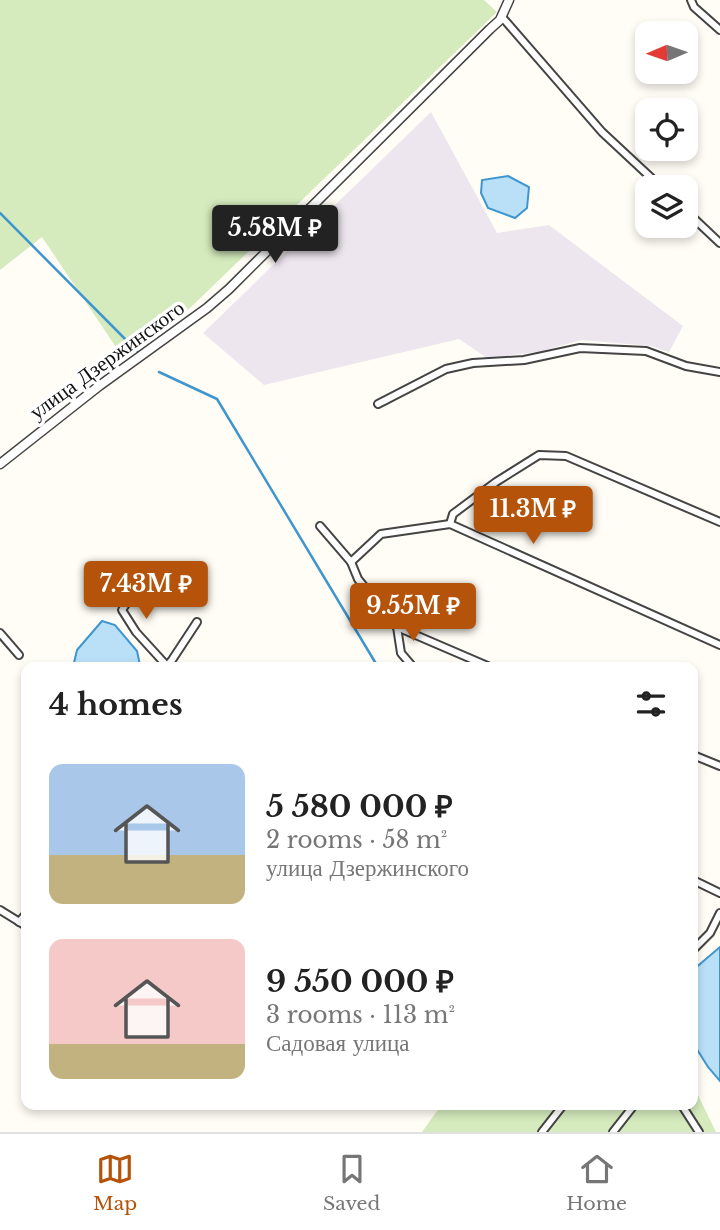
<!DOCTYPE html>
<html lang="en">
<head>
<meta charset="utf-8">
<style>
	body { margin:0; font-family:"Libre Baskerville",serif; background:#f2f2f2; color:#222; height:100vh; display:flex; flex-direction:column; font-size:26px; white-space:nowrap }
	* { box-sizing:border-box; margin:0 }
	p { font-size:23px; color:#767676 }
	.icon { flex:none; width:38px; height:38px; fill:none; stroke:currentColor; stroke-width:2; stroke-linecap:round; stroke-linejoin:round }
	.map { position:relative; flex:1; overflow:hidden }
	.panel { position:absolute; left:21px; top:662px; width:677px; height:448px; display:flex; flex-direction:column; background:#fff; border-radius:14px; box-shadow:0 4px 10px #0003 }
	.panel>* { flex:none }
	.needle { width:46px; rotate:268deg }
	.tools { position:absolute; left:635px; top:21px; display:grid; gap:14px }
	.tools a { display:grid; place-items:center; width:63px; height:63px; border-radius:14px; background:#fff; box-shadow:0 4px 10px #0003; font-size:35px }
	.price { position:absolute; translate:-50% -60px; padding:0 16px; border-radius:7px; background:#b45309; color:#fff; font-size:23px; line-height:46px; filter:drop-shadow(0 2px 4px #0008) }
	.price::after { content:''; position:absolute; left:50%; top:42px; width:21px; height:16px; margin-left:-10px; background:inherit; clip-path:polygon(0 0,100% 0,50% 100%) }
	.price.active { background:#222; color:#fff }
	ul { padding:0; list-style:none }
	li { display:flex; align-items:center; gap:21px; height:175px; padding:0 28px }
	li span { display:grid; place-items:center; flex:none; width:196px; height:140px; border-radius:14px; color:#555 }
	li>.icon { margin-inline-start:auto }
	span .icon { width:84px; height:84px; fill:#fffc; stroke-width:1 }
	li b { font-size:30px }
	h2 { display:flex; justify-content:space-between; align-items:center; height:84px; padding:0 28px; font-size:30px }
	.menu { display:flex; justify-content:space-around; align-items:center; height:98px; border-top:2px solid #e0e0e0; background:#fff; font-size:19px; color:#767676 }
	.menu a { display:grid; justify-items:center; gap:4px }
	.menu .active { color:#b45309 }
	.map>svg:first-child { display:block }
</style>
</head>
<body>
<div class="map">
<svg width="720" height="1132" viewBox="0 0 720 1132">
	<rect width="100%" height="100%" fill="#fffdf5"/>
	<path fill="#eee6ef" d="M431,112L497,233L549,225L683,326L669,352L651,346L581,340L538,352L487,358L459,339L264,385L203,333Z"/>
	<g fill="#d5ebbd">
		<path d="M0,0H484L497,12L190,308L124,359L42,237L0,270Z"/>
		<path d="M693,1085L716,1132H422L442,1104H693Z"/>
	</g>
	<g fill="#b9e0f7" stroke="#3f96cf" stroke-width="2">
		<path d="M508,176L529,187L527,208L515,218L488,208L481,193L482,180Z"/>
		<path d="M102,621L115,625L137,651L140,665L139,667H73L77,650Z"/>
		<path d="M720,947V1081L708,1067L693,1043V970Z"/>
	</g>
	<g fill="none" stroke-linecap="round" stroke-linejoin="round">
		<g stroke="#3f96cf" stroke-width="2.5">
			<path d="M0,213L137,351"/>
			<path d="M159,372L217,399L378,667"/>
		</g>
		<defs>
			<g id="minor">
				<path d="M691,0L694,7L720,30"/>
				<path d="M502,17L602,132L661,187"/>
				<path d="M686,211L720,243"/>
				<path d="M378,404L446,369L473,363L524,360L580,348L646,351L686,366L720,372"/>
				<path d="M450,524L453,514L496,482L539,455L566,456L720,522"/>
				<path d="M320,526L351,562L358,579L397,627L490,667"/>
				<path d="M351,562L381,534L450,524L720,645"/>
				<path d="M146,575L122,610L136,632L167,666"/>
				<path d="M397,627L401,653L413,667"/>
				<path d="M0,633L19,655"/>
				<path d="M166,667L172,660L197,622"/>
				<path d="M693,755L720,766"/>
				<path d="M693,880L720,893"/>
				<path d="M0,910L26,926"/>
				<path d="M19,922L26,914"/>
				<path d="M693,950L710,933L720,913"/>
				<path d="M681,1104L699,1132"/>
				<path d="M542,1132L564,1104"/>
				<path d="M613,1132L635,1104"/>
			</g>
			<path id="tertiary" d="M0,464L99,386L207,308L229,289L490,29L500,20L509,0"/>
		</defs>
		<use href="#minor" stroke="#444" stroke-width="10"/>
		<use href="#tertiary" stroke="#444" stroke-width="11"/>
		<use href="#minor" stroke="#fff" stroke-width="6"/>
		<use href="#tertiary" stroke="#fff" stroke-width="8"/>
	</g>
	<g text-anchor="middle" stroke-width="7" stroke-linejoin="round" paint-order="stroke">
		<g font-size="21" fill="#111" stroke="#fff">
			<text transform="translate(107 360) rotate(-36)" y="7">улица Дзержинского</text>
		</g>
	</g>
</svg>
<div class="tools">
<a><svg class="needle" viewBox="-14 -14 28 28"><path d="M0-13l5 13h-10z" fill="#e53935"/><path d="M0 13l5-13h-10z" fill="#767676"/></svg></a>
<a><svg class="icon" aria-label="locate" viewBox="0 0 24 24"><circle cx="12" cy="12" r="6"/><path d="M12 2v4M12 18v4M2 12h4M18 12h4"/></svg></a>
<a><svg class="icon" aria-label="layers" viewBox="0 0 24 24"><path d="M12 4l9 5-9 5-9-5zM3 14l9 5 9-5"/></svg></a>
</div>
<b class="price active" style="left:275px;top:265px">5.58M ₽</b>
<b class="price" style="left:533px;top:546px">11.3M ₽</b>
<b class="price" style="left:146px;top:621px">7.43M ₽</b>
<b class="price" style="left:413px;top:643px">9.55M ₽</b>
<section class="panel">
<h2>4 homes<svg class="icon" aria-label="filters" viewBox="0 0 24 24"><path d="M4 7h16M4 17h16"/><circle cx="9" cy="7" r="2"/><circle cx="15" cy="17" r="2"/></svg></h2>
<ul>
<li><span style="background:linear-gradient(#a9c7e8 65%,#c2b280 0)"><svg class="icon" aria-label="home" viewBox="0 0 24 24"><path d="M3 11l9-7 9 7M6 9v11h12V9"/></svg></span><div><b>5 580 000 ₽</b><p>2 rooms · 58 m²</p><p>улица Дзержинского</p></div></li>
<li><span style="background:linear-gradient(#f6c9c9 75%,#c2b280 0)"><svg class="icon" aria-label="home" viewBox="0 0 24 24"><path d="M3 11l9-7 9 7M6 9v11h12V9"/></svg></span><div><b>9 550 000 ₽</b><p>3 rooms · 113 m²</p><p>Садовая улица</p></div></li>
</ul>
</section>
</div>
<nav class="menu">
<a class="active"><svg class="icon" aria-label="map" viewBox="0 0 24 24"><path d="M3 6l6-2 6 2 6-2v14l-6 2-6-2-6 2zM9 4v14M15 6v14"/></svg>Map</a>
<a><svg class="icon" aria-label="saved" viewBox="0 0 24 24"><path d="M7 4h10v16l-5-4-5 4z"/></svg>Saved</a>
<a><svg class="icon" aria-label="home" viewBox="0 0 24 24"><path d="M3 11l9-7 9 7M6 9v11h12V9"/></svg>Home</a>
</nav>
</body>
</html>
